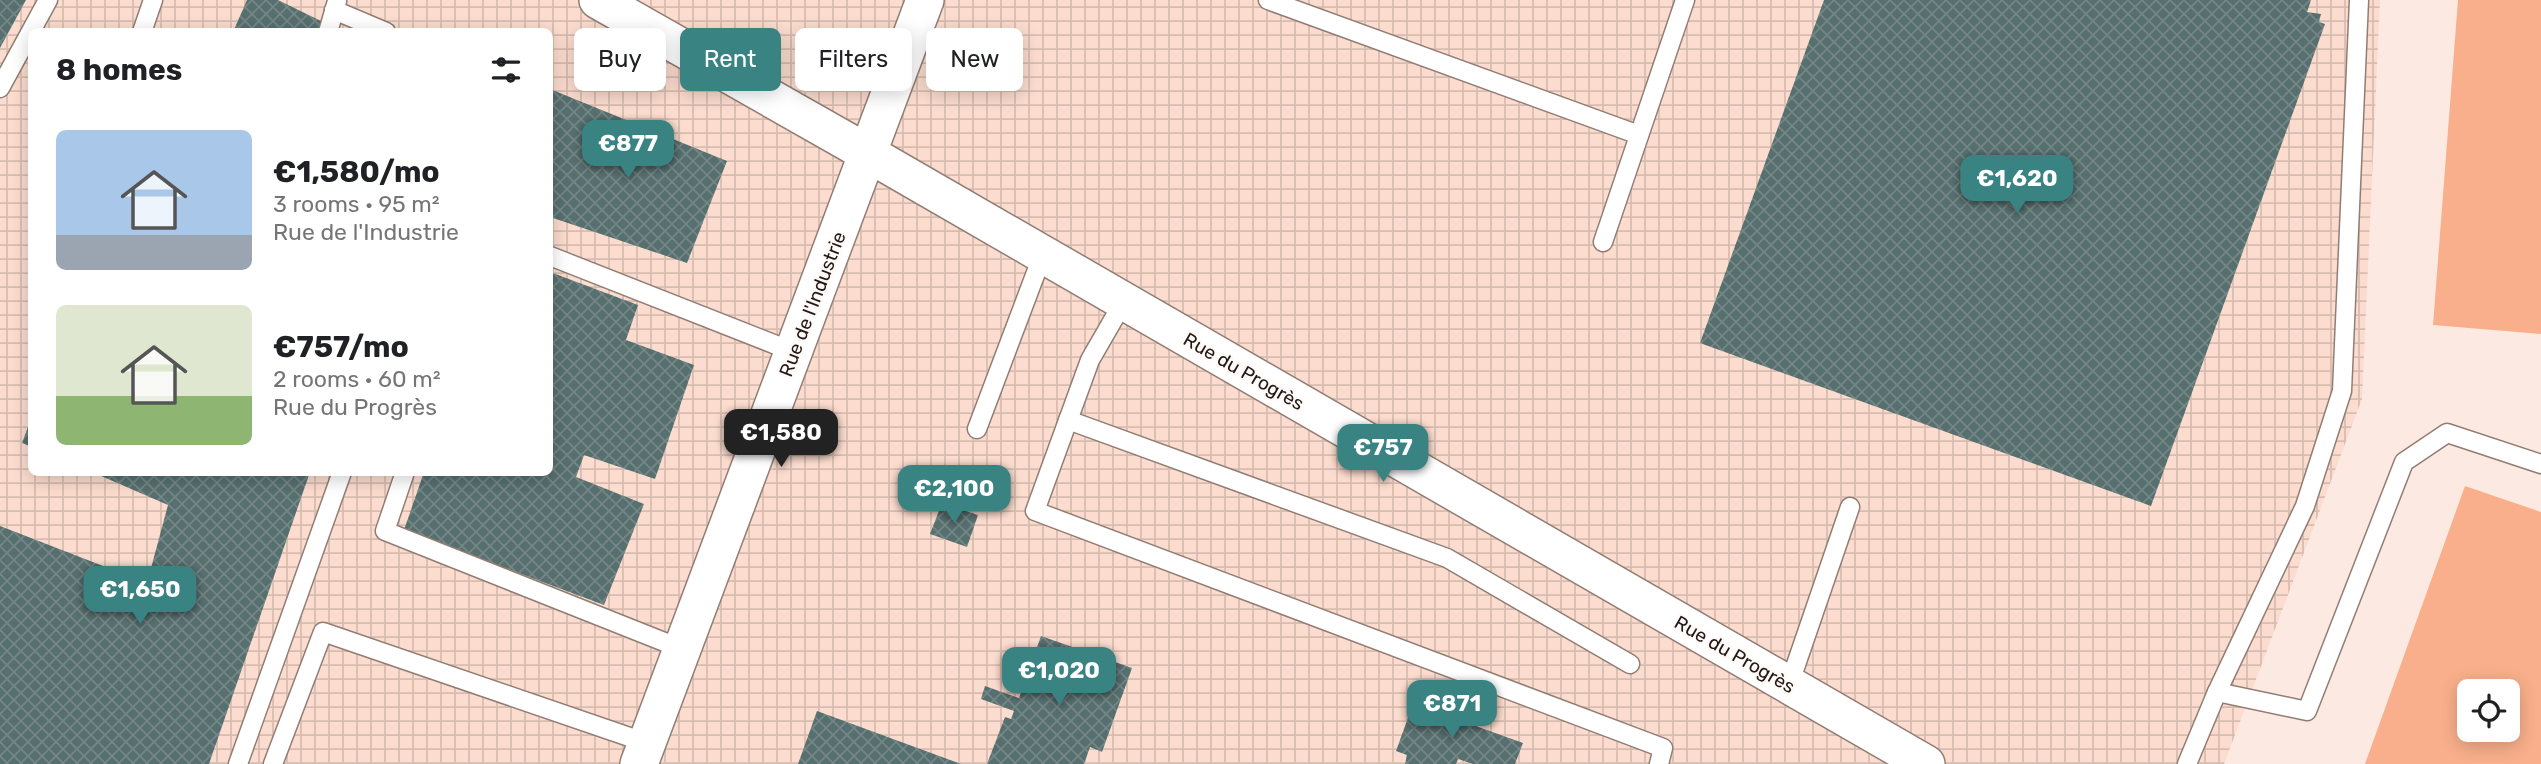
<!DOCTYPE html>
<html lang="en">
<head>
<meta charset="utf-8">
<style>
	body { margin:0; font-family:Rubik,sans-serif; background:#f2f2f2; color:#202124; height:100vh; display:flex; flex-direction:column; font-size:26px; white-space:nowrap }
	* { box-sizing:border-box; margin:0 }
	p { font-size:23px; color:#757577 }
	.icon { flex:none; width:38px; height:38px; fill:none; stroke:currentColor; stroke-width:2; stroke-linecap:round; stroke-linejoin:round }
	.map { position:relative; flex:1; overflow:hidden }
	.panel { position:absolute; left:28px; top:28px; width:525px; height:448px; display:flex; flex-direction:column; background:#fff; border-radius:10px; box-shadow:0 4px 18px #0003 }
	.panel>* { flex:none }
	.hud { position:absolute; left:574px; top:28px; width:665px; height:63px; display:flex; gap:14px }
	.fabs { position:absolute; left:2457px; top:679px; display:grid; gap:14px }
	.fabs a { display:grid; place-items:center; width:63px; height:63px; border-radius:10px; background:#fff; box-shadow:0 4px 18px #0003; font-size:35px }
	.price { position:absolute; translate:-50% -60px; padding:0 16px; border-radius:14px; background:#3a8383; color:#fff; font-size:23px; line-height:46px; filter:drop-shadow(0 2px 4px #0008) }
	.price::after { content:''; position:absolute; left:50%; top:42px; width:21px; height:16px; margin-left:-10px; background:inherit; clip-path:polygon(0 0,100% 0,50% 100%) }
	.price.selected { background:#222; color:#fff }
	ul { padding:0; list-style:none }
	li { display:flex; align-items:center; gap:21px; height:175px; padding:0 28px }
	li span { display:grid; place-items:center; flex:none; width:196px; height:140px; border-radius:10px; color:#555 }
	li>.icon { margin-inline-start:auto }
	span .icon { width:84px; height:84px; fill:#fffc; stroke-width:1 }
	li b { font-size:30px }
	h2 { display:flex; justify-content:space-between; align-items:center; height:84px; padding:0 28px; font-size:30px }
	.pill { padding:0 24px; border-radius:10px; background:#fff; box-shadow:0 4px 18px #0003; font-size:24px; line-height:63px }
	.pill.selected { background:#3a8383; color:#fff }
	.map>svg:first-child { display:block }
</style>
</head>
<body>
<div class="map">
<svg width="2541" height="764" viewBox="0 0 2541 764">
	<defs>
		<pattern id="industrial-grid" width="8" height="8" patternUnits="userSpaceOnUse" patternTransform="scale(1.75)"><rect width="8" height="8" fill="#fbdcce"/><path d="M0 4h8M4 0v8" fill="none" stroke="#d7bcb0"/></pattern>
		<pattern id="building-cross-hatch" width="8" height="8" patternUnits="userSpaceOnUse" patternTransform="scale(1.75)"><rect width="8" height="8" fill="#566f6f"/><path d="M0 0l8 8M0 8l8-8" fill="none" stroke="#758685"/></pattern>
	</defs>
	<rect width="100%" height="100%" fill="#fce9e1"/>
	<path fill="url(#industrial-grid)" fill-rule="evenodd" d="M0,0H2380L2362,399L2224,764H0ZM32,32H550V472H32Z"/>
	<g fill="#f9af8b" fill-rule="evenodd">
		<path d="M2458,0H2541V334L2433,325Z"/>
		<path d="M2465,486L2541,512V764H2365ZM2469,691H2508V730H2469Z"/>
	</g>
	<g fill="url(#building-cross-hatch)">
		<path d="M0,0H26L0,48Z"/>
		<path d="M247,0H278L321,21L318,32H233Z"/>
		<path d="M1824,0H2311L2307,12L2321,14L2319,22L2325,24L2151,506L1700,343Z"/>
		<path d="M550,89L727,161L687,263L550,217Z"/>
		<path d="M550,272L638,305L626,340L694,365L655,479L584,455L576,477L644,504L604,605L404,530L424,472H550Z"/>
		<path d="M31,419H32V447L22,443Z"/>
		<path d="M92,472H310L209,764H0V526L147,583L168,505Z"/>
		<path d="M942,503L978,515L967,547L930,534Z"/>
		<path d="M1041,636L1132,668L1102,752L1090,747L1084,764H987L1005,717L1011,719L1014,711L981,699L985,686L1019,698Z"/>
		<path d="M1417,693L1425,695L1423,707L1523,743L1515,764H1473L1458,759L1456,764H1405L1407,755L1396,751Z"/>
		<path d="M817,711L961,764H798Z"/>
	</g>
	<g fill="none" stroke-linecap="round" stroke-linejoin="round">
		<defs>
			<g id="service">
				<path d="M1268,0L1639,135"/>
				<path d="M334,10L386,32"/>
				<path d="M142,32L153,0"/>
				<path d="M328,32L337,1"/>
				<path d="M0,88L48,0"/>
				<path d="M1603,242L1685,0"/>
				<path d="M550,256L794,352"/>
				<path d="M1124,301L1090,360L1035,511L1663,748L1659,764"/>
				<path d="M1068,420L1447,558L1630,664"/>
				<path d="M977,429L1043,254"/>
				<path d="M405,472L385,531L682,649"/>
				<path d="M1789,685L1850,507"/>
				<path d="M2217,692L2305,506L2342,391L2359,0"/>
				<path d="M238,764L342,472"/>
				<path d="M273,764L323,632L647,743"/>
				<path d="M2187,764L2217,692L2307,711L2404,462L2447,433L2541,464"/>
			</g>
			<g id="minor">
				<path d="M598,0L869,154L1926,764"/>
				<path d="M639,764L925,0"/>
			</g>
		</defs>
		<use href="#service" stroke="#927d74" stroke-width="21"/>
		<use href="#minor" stroke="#927d74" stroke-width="40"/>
		<use href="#service" stroke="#fff" stroke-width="18"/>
		<use href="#minor" stroke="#fff" stroke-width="37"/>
	</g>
	<g text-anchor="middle" stroke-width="5" stroke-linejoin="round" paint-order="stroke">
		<g font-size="19" fill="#211916" stroke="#fffaf8">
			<text transform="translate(812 304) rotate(-69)" y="7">Rue de l'Industrie</text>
			<text transform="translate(1244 371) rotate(30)" y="7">Rue du Progrès</text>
			<text transform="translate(1735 654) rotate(30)" y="7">Rue du Progrès</text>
		</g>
	</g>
</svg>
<div class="fabs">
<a><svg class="icon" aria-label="locate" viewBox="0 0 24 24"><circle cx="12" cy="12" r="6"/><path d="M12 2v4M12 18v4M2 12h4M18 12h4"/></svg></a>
</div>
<b class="price" style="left:628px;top:180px">€877</b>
<b class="price" style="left:2017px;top:215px">€1,620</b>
<b class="price selected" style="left:781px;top:469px">€1,580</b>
<b class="price" style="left:1383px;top:484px">€757</b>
<b class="price" style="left:954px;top:525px">€2,100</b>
<b class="price" style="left:140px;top:626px">€1,650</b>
<b class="price" style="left:1059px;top:707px">€1,020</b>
<b class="price" style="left:1452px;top:740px">€871</b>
<div class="hud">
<a class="pill">Buy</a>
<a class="pill selected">Rent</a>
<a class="pill">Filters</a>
<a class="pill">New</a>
</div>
<section class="panel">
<h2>8 homes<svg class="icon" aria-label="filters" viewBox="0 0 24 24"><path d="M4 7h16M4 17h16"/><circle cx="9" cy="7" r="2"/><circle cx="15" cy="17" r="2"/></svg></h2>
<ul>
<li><span style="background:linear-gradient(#a9c7e8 75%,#9aa5b1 0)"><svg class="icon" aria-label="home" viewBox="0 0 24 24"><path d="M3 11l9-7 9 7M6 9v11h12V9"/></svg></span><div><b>€1,580/mo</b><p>3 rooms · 95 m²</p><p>Rue de l'Industrie</p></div></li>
<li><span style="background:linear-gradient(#dfe7d0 65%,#8fb573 0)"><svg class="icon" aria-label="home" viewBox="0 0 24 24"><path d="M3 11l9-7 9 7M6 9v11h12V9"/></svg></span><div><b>€757/mo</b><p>2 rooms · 60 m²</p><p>Rue du Progrès</p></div></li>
</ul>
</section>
</div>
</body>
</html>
